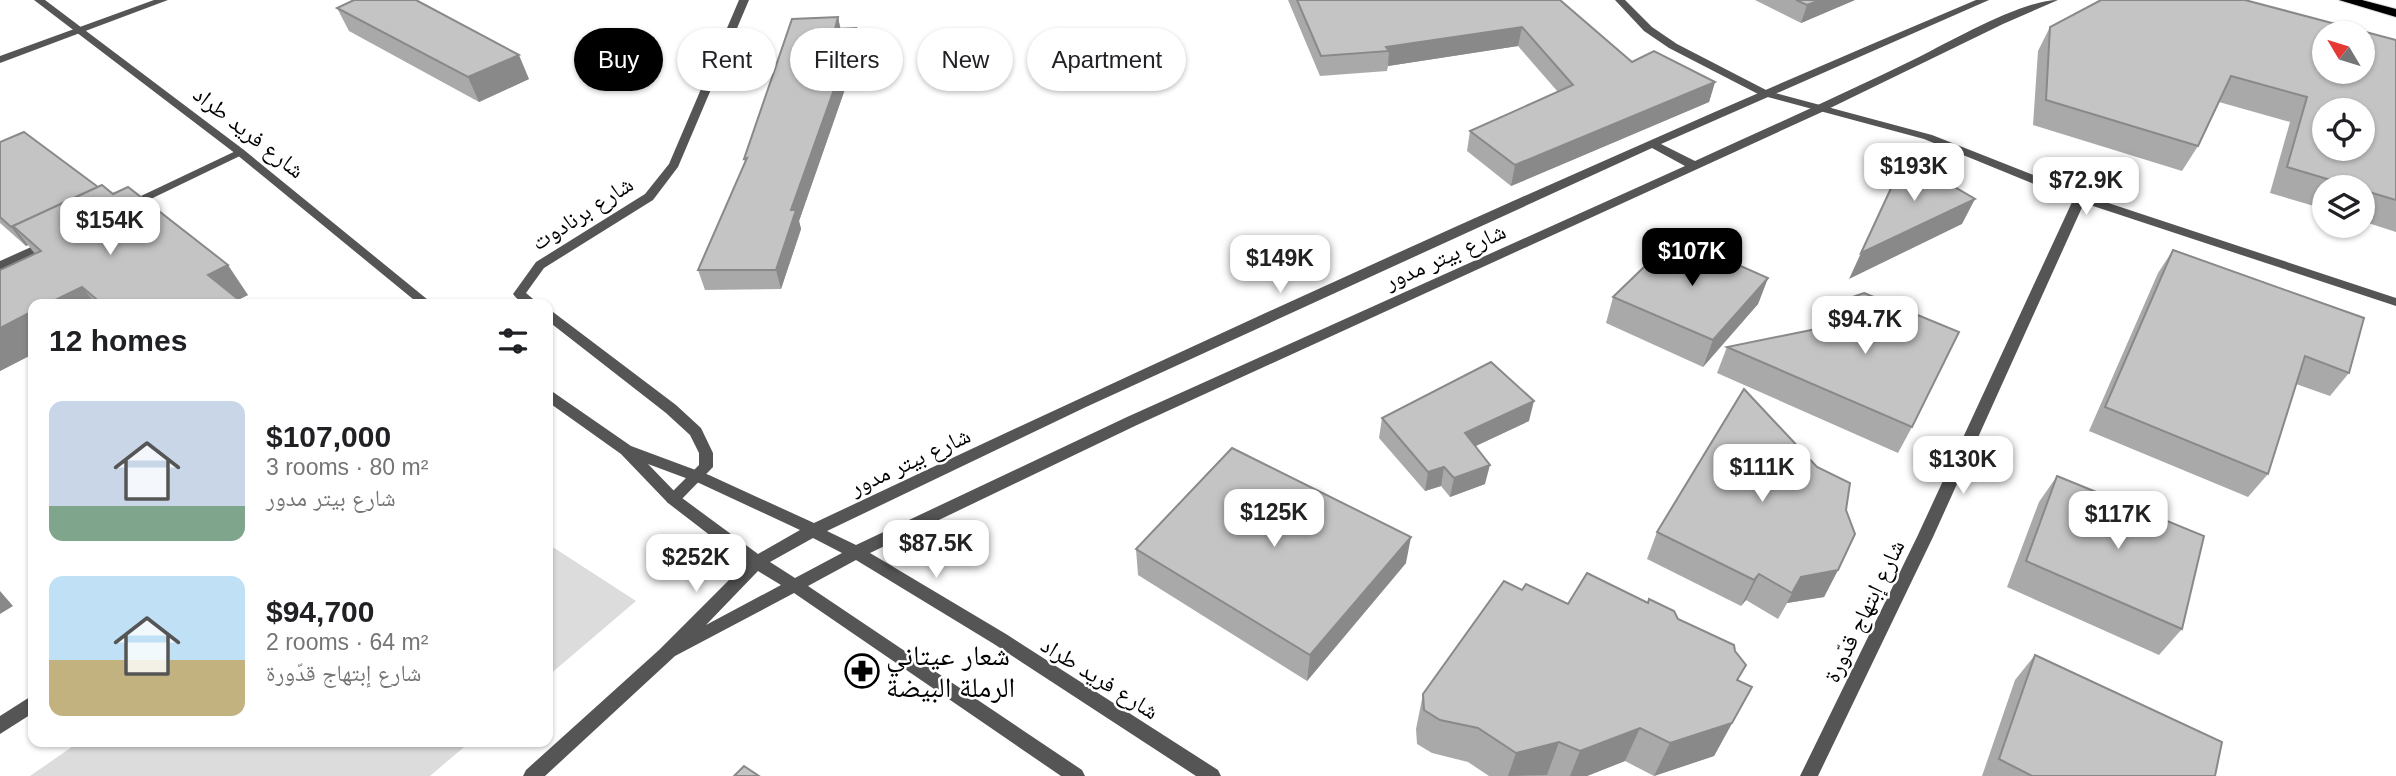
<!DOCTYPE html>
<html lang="en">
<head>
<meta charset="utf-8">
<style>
	body { margin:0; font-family:Arial,"Noto Naskh Arabic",sans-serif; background:#f2f2f2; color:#202124; height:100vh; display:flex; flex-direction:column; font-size:26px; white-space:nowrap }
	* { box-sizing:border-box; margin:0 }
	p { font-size:23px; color:#757577 }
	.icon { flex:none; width:38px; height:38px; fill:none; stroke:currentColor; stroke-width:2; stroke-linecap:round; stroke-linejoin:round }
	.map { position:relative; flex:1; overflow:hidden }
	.panel { position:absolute; left:28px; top:299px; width:525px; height:448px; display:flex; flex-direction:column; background:#fff; border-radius:14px; box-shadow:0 2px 5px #0004 }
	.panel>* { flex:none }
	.guide { position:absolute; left:574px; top:28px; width:665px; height:63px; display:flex; gap:14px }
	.needle { width:46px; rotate:308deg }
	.tools { position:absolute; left:2312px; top:21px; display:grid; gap:14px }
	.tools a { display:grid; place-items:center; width:63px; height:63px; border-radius:50%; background:#fff; box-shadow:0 2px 5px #0004; font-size:35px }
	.price { position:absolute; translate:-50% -60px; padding:0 16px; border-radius:14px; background:#fff; color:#222; font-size:23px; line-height:46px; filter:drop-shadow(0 2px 4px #0008) }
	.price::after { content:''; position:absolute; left:50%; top:42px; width:21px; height:16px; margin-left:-10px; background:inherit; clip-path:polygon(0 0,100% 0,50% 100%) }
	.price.on { background:#000; color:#fff }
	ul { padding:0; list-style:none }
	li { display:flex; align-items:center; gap:21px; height:175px; padding:0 21px }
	li span { display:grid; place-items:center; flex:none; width:196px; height:140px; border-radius:14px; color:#555 }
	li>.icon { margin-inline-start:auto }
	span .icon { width:84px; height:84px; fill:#fffc; stroke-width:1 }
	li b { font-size:30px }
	h2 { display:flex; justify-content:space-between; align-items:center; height:84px; padding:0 21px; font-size:30px }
	.pill { padding:0 24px; border-radius:32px; background:#fff; box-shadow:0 2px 5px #0004; font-size:24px; line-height:63px }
	.pill.on { background:#000; color:#fff }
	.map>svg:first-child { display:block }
</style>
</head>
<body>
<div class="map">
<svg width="2396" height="776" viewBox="0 0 2396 776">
	<rect width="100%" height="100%" fill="#fff"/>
	<g fill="#dcdcdc">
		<path d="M548,544L636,601L548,676Z"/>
		<path d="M79,742H470L430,776H30Z"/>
	</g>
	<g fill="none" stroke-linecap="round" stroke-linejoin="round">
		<defs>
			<path id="trunk" d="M2339,0H2362L2396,9V17Z"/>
		</defs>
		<use href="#trunk" stroke="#dbdbdb" stroke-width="2"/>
		<g fill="#555" fill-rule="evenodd">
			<path d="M739,0H749L678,167L653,200L544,268L526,293L539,304C528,304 520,304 513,294L536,262L645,194L669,164Z"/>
			<path d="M548,311L553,312L676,405L701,428L713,453V467L678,503H668L665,499L699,465V453L690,435L666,413L548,321Z"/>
		</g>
		<g fill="#555" fill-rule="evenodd">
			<path d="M154,0H168L0,63V56Z"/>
			<path d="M1615,0H1625L1652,27L1677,44L1768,91L1932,135L2084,195L2396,298V306L2084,203L1933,537L1818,776H1800L1917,537L2073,200L1924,139L1760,95L1669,48L1644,31Z"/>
			<path d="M240,149L244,150V154L132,208H124L122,205Z"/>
			<path d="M49,239L55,243L53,246L0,270V261Z"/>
			<path d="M33,695V713L0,734V716Z"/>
		</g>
		<g fill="#555" fill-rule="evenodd">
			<path d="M34,0H45L244,150L433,304H419L236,154Z"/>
			<path d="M1976,0H1989L1661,144L1695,161C1770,127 1845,93 1919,57C1953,40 2023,0 2058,0L2003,24L1822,112L1137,425L870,553L1006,634L1218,770L1221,776H1196L994,644L856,560L808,586L1082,770L1085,776H1061L794,593L675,656L545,776H523L526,770L659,650L746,563L668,503L621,454L548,402V390L553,392L631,446L709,475L814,523C1198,342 1584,165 1976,0ZM1652,148L1685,166L1127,417L856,545L827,531L1086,407ZM648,464L699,483L800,530L758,554L678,495ZM813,538L842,553L795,578L770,562ZM758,571L781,585L706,625Z"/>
		</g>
		<use href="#trunk" fill="#000" fill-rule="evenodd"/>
	</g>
	<g fill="#a9a9a9">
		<path d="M1288,0H1560L1632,62L1715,82L1709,102L1511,186L1467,151L1470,131L1558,92L1518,46L1388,66L1387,71L1320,76Z"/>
		<path d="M1755,0H1855L1801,23Z"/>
		<path d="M337,8L529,79L479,102L349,31Z"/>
		<path d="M838,17L840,29L860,46L799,221L801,229L781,289L705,290L698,270L745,162L744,159Z"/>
		<path d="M2050,27L2396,40V232L2362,221V187H2324V209L2270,193L2290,122L2219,102L2198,146L2182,171L2033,125L2038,51Z"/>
		<path d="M0,142L98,187L248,295L238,300L244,304H33V354L0,371V270L35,254L28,245L26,246L0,223Z"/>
		<path d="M2173,250L2349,373L2330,396L2296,384L2268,474L2248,497L2089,431L2158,273Z"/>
		<path d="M1768,278L1758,304L1703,367L1606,323L1613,297Z"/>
		<path d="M1727,347L1912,427L1898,453L1717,373Z"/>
		<path d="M1382,418L1529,421L1475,446L1485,484L1450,497L1441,486L1425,491L1379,438Z"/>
		<path d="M2057,476L2182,629L2159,655L2007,587L2039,502Z"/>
		<path d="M1657,532L1838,570L1824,597L1787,603L1778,619L1746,600L1741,606L1647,559Z"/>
		<path d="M1136,549L1406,563L1307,681L1138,575Z"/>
		<path d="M1522,590L1568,604L1678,619L1735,651L1738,680L1752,687L1714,756L1654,776L1625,761L1587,776H1489L1468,762L1432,753L1417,744L1416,729L1423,694Z"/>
		<path d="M2035,655L2215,776H1982L2015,680Z"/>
	</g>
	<g fill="#898989">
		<path d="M1820,0H1855L1801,23L1807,5Z"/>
		<path d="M838,17L842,35L835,29Z"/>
		<path d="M1522,27L1518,46L1388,66L1389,51L1386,47Z"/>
		<path d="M856,28L860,46L799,221L801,229L781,289L776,270L791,210Z"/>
		<path d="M519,55L529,79L479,102L468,77Z"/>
		<path d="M1715,82L1709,102L1511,186L1515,165Z"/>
		<path d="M1975,199L1962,224L1849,279L1861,253Z"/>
		<path d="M13,226L28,245L26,246L11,227Z"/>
		<path d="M228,265L248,295L229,304L208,275Z"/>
		<path d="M1768,278L1758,304L1703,367L1713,340Z"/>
		<path d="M82,287L96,304H47Z"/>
		<path d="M33,311V354L0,371V328Z"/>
		<path d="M1534,401L1529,421L1461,453L1465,433Z"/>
		<path d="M1490,465L1485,484L1450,497L1454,478Z"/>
		<path d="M1444,467L1441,486L1425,491L1428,472Z"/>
		<path d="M1411,537L1406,563L1307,681L1310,655Z"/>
		<path d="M1838,570L1824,597L1787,603L1778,619L1801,577Z"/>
		<path d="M1759,574L1746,600L1741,606L1754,580Z"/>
		<path d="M0,591L13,606L0,614Z"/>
		<path d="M1752,687L1714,756L1654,776L1670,743Z"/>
		<path d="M1640,728L1625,761L1587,776H1570L1580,751Z"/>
		<path d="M1559,742L1547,775L1508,776L1516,753Z"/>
	</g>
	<g fill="#c4c4c4" stroke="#898989" stroke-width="2" fill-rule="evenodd">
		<path d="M354,0H416L519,55L468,77L337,8Z"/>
		<path d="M1297,0H1560L1632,62L1654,51L1715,82L1515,165L1470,131L1573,85L1522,27L1386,47L1389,51L1321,56Z"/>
		<path d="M1796,0H1820L1807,5Z"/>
		<path d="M2101,0H2245L2396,40V200L2362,190V187H2354L2287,167L2307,97L2231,76L2198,146L2046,100L2050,27ZM2324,33H2362V72H2324ZM2324,110H2362V149H2324Z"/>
		<path d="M838,17L835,29L856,28L791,210H796L776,270H698L747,158L744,159L792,19Z"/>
		<path d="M24,132L98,187L11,227L0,217V142Z"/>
		<path d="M1905,158L1975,199L1861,253Z"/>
		<path d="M102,185L113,194L128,187L228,265L208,275L244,304H102L82,287L47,304H33V311L0,328V270L41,251L13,226Z"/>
		<path d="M1675,237L1768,278L1713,340L1613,297Z"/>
		<path d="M2173,250L2364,318L2349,373L2305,356L2268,474L2105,407Z"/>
		<path d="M1864,293L1959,332L1912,427L1727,347L1826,327L1838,302Z"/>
		<path d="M1491,362L1534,401L1465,433L1490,465L1454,478L1444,467L1428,472L1382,418Z"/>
		<path d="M1744,389L1817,467L1850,483L1846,510L1855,534L1838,570L1801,577L1792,593L1759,574L1754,580L1657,532Z"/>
		<path d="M1232,448L1411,537L1310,655L1136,549Z"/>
		<path d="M2057,476L2204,536L2182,629L2026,561Z"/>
		<path d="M1587,573L1648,603L1649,599L1674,611L1678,619L1734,645L1735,651L1746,665L1737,680L1752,687L1732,723L1670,743L1640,728L1580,751L1559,742L1516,753L1478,728L1440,720L1424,710L1423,694L1504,581L1522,590L1526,584L1568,604Z"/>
		<path d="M2035,655L2222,742L2215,776H2032L1999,759Z"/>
		<path d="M744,766L759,776H734Z"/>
	</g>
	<defs>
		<symbol id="pharmacy-ring" viewBox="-11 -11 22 22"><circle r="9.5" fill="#fff" stroke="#000" stroke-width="1.5"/><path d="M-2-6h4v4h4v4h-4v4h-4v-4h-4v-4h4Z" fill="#000"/></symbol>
	</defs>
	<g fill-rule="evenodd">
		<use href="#pharmacy-ring" x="843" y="652" width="38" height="38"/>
	</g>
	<g text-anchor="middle" stroke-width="5" stroke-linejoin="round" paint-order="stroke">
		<g font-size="23" fill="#000" stroke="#fff">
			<text transform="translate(249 132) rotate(38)" y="8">شارع فريد طراد</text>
			<text transform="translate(582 213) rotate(-33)" y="8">شارع برنادوت</text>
			<text transform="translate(1445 256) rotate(-24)" y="8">شارع بيتر مدور</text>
			<text transform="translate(910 461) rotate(-25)" y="8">شارع بيتر مدور</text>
			<text transform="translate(1864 611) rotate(-64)" y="8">شارع إبتهاج قدّورة</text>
			<text transform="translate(1100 678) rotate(32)" y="8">شارع فريد طراد</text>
		</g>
		<g font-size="28" fill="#000" stroke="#fff" text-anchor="start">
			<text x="886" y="665">شعار عيتاني<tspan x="886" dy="32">الرملة البيضة</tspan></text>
		</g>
	</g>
</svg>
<div class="tools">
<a><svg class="needle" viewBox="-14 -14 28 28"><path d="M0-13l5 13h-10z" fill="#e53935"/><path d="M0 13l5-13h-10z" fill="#757577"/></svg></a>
<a><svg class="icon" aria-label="locate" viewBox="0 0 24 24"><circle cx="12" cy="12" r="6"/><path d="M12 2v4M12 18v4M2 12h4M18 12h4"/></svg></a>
<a><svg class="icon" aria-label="layers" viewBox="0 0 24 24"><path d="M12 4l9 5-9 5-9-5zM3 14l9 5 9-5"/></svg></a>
</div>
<b class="price" style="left:1914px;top:203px">$193K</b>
<b class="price" style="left:2086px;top:217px">$72.9K</b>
<b class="price" style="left:110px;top:257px">$154K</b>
<b class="price on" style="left:1692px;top:288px">$107K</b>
<b class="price" style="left:1280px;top:295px">$149K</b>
<b class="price" style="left:1865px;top:356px">$94.7K</b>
<b class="price" style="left:1963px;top:496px">$130K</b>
<b class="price" style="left:1762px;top:504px">$111K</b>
<b class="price" style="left:1274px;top:549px">$125K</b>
<b class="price" style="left:2118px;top:551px">$117K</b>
<b class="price" style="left:936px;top:580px">$87.5K</b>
<b class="price" style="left:696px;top:594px">$252K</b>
<div class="guide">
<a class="pill on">Buy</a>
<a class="pill">Rent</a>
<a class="pill">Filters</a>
<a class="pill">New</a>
<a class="pill">Apartment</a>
</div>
<section class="panel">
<h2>12 homes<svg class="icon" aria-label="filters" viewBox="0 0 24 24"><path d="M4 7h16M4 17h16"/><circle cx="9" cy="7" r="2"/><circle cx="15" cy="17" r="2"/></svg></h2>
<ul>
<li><span style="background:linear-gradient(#c9d6e8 75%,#7fa58c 0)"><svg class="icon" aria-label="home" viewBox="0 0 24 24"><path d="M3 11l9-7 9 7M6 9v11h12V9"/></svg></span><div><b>$107,000</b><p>3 rooms · 80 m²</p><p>شارع بيتر مدور</p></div></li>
<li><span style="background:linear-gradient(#bfe0f5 60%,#c2b280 0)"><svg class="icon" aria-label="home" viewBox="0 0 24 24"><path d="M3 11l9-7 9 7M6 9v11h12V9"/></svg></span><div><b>$94,700</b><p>2 rooms · 64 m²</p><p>شارع إبتهاج قدّورة</p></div></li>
</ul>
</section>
</div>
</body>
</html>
